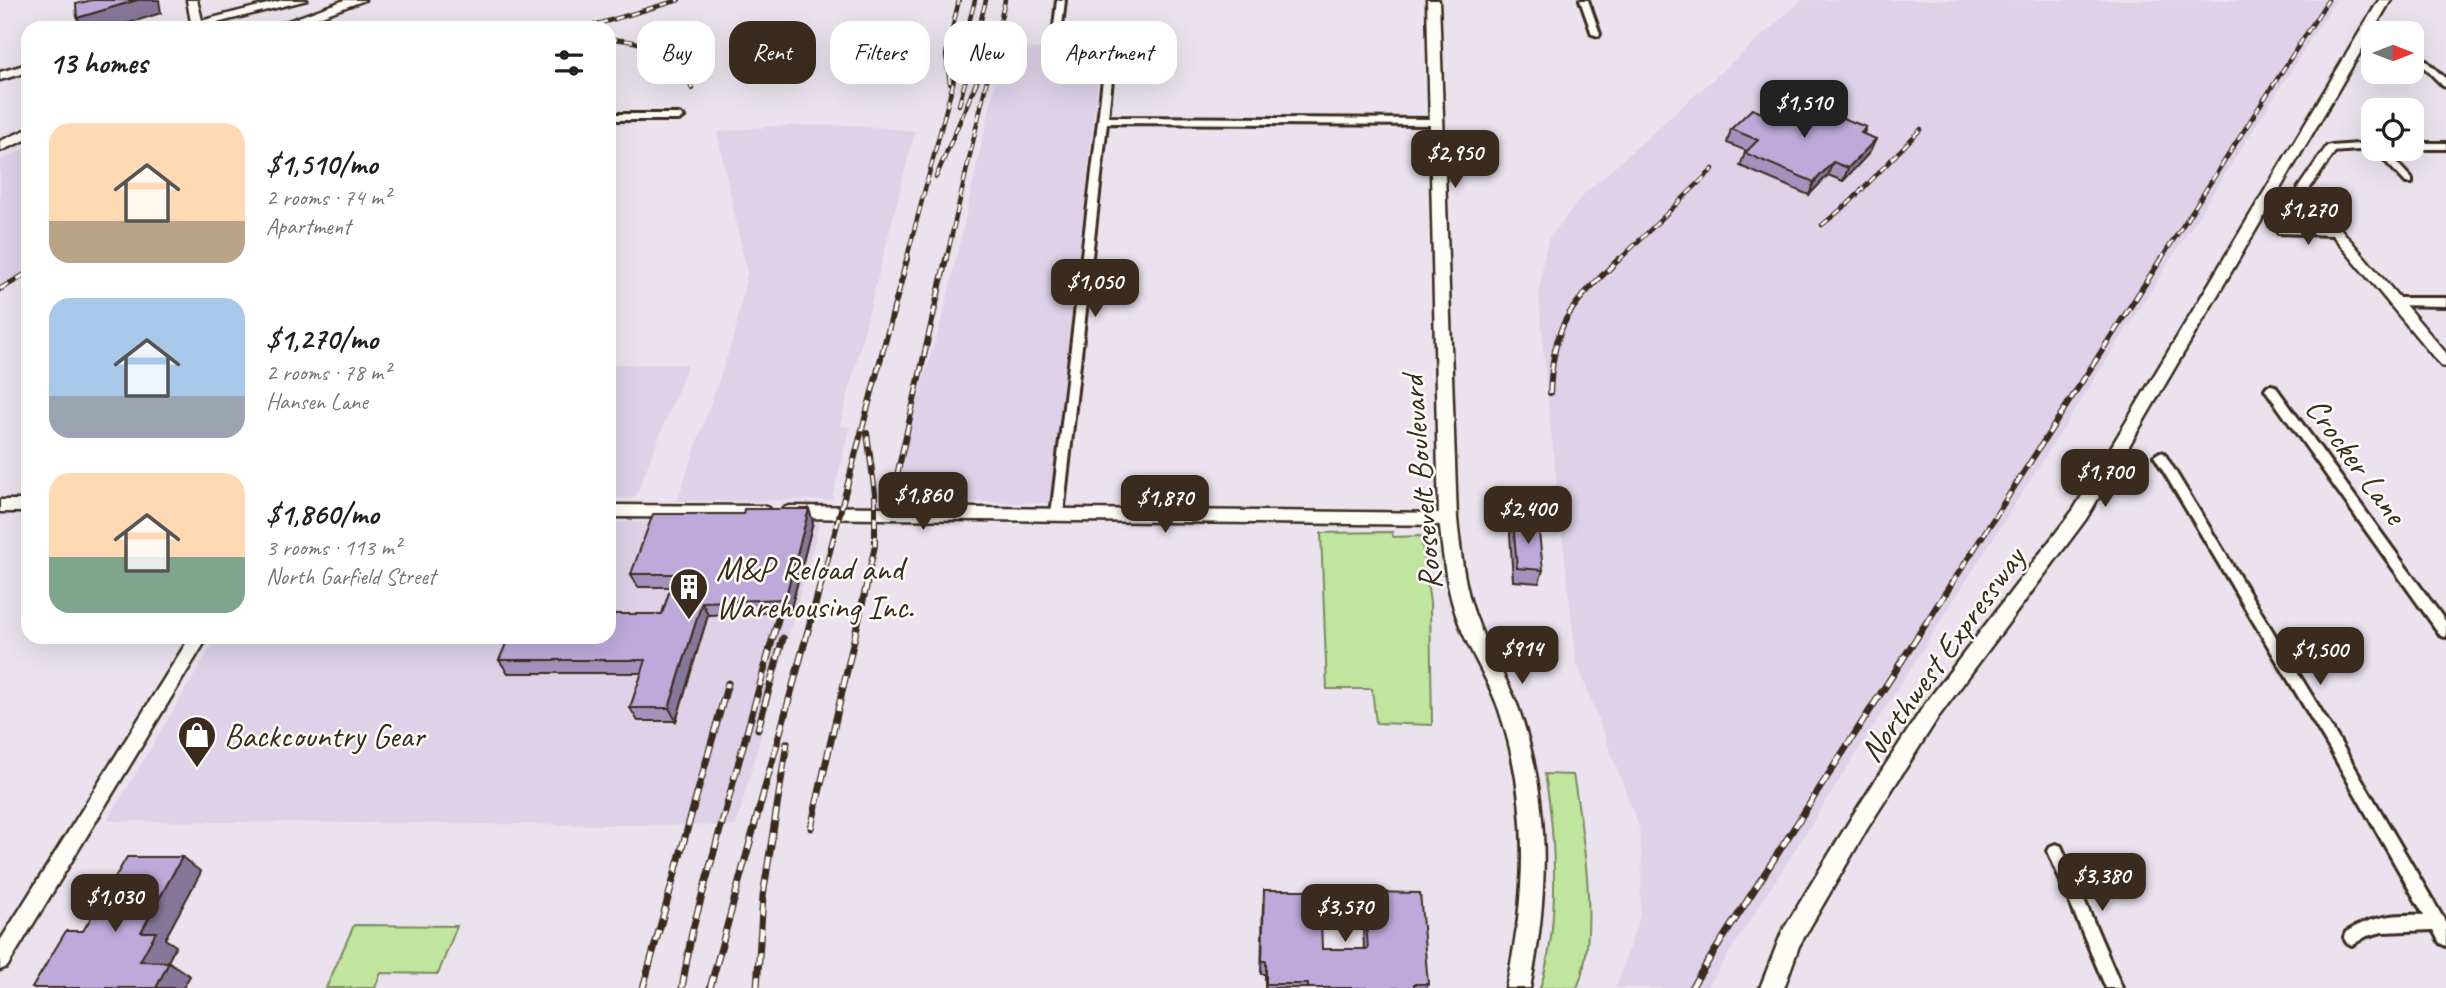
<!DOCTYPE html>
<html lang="en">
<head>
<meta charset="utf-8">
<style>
	body { margin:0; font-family:Caveat,sans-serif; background:#f6f6f6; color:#202124; height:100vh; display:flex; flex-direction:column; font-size:26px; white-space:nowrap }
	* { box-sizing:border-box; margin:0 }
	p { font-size:23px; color:#757577 }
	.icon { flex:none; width:38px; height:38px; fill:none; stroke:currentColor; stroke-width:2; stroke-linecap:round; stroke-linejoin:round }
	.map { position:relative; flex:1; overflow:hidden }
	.details { position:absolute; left:21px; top:21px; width:595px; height:623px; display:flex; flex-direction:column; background:#fff; border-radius:21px; box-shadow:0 7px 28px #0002 }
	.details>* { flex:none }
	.hud { position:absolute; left:637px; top:21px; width:665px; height:63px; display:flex; gap:14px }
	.needle { width:46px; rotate:90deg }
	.tools { position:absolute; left:2361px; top:21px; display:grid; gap:14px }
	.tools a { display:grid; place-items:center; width:63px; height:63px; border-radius:14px; background:#fff; box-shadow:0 7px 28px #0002; font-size:35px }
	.price { position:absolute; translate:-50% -60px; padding:0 16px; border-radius:14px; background:#3b2a1e; color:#fff; font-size:23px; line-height:46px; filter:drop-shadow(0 2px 4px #0008) }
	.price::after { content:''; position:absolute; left:50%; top:42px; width:21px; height:16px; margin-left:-10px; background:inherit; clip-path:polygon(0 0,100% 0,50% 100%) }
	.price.active { background:#222; color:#fff }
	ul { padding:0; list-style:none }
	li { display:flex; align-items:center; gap:21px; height:175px; padding:0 28px }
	li span { display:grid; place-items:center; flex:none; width:196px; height:140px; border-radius:21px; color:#555 }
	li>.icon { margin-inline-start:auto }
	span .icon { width:84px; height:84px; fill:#fffc; stroke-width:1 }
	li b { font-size:30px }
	h2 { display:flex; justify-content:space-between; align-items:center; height:84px; padding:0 28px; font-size:30px }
	.tag { padding:0 24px; border-radius:21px; background:#fff; box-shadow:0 7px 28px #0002; font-size:24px; line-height:63px }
	.tag.active { background:#3b2a1e; color:#fff }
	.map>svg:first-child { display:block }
</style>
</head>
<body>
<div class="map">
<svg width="2446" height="988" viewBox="0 0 2446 988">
	<rect width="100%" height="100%" fill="#eae3ee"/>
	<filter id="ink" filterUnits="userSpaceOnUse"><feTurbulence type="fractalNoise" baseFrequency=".0143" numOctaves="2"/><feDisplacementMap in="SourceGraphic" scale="14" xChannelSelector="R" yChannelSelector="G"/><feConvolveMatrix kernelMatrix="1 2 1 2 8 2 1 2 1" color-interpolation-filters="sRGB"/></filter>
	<g filter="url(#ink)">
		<g fill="#ddd2e8">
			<path d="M1802,0H2336L1707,988H1616L1640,915L1642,866L1639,827L1576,660L1547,395L1539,294L1543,262L1548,240L1584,194Z"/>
			<path d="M1003,48L1057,49L1085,57L1099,69L1052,499L1048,503L893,501L911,421L945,308Z"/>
			<path d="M849,125L915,131L840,426L850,427L832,500L677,501L735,333L747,273L717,132L778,126Z"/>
			<path d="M28,147V269L0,285V160Z"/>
			<path d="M609,364H688L635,498H609Z"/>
			<path d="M609,522H820L736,826L107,821L217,637H609Z"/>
		</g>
		<g fill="#bfe59f" stroke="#7d885e" stroke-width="2">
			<path d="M1392,532L1393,537L1421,536L1430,603L1432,725L1376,723L1372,689H1327L1321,533Z"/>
			<path d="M1545,774L1573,775C1583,831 1600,936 1577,988H1540C1560,929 1556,836 1545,774Z"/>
			<path d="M354,925L457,926L438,974L381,973L375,988H326Z"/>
		</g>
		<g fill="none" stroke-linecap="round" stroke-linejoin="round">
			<defs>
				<g id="minor">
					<path d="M1057,0H1065L1061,35L1100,58L1113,70L1108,117L1437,119L1442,122L1437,125L1107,123L1063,515L1061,518H1053L1051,515L1104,71L1053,36Z"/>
					<path d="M1580,0H1588L1600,34L1599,36L1592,34Z"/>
					<path d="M2412,48L2446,79V87L2443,86L2412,55Z"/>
					<path d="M609,114H679L684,117L679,120H609Z"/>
					<path d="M2373,143V149L2331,152L2326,149L2331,146Z"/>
					<rect x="2412" y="143" width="34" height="6"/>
					<path d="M2374,149H2384L2412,179V183H2406Z"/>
					<path d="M2282,228L2334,229L2339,232L2334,235L2278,233L2277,231Z"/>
					<path d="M2394,298H2446V306L2390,305L2389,302Z"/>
					<path d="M2271,385L2275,386L2446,622V637L2441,636L2267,392L2265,389L2267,386Z"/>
					<path d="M2160,452L2164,453L2339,740L2446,923V946L2440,943L2433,930L2382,932L2367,936L2352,945L2346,942L2344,937L2346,932C2371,916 2396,914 2424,915L2329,748L2156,459L2154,456Z"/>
					<path d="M2056,844L2061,846L2122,988H2106L2048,851L2051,846Z"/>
				</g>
				<g id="tertiary">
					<path d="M187,0H197L204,28H192Z"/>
					<path d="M2331,145L2337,149L2310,188L2311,194L2446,353V367L2441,366L2299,195L2298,188L2327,146Z"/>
					<rect x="0" y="500" width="28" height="12"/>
					<path d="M609,505L763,506L769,508L771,512L769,516L763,518L609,517Z"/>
					<path d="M789,506L1448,513L1454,515L1456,519L1454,523L1448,525L789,518L783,516L781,512L783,508Z"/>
					<path d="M190,637H208L7,967L0,970V941Z"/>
				</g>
				<g id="secondary">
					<path d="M1427,0H1439L1457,519C1461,554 1464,590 1478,623C1489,653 1508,679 1519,710C1551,801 1549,894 1530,988H1506C1527,895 1530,801 1499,710C1489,680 1470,653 1459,623C1446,590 1443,554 1439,519Z"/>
					<path d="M2379,0H2391L2086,519L1939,716L1867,829L1799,946L1784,988H1760L1782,932L1853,815L1925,704L2074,509Z"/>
				</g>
				<g id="primary">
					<path d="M283,0H307L197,28H173Z"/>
					<path d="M345,0H365L289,28H269Z"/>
					<path d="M28,64V72L0,80V72Z"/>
					<path d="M28,129V139L0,151V141Z"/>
				</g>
			</defs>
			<use href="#minor" stroke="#3b2a1e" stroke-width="6"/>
			<use href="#tertiary" stroke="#3b2a1e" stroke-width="5"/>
			<use href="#secondary" stroke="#3b2a1e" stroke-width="5"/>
			<use href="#primary" stroke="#3b2a1e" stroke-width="5"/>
			<use href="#minor" fill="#fdfcf7" fill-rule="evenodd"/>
			<use href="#tertiary" fill="#fdfcf7" fill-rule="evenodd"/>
			<use href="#secondary" fill="#fdfcf7" fill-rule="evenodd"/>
			<use href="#primary" fill="#fdfcf7" fill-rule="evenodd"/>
			<defs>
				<g id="rail-far2">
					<path d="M584,28L679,0"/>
					<path d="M609,39C647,41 678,52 692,89"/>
					<path d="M950,83L946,55L959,0"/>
					<path d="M959,105L986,0"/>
					<path d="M936,177L980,74"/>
					<path d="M1822,225L1849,203L1921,129"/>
					<path d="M906,261L975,0"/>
					<path d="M946,261L1005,0"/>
					<path d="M1618,261L1713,169"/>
					<path d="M2160,261L2328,0"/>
				</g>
				<g id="rail-far1">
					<path d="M0,289L28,273"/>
					<path d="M1550,393C1554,320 1569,308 1619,259"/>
					<path d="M893,493L946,259"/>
					<path d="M821,585L907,259"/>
					<path d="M866,585L875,546V494L867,433"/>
					<path d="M1951,585L2161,259"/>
				</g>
				<g id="rail">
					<path d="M758,729L783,638"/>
					<path d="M811,828L867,583"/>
					<path d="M643,988L728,683"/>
					<path d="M682,988L692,932L778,619"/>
					<path d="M710,988L821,583"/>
					<path d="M757,988L763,896L787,743"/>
					<path d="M1691,988L1952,583"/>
				</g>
			</defs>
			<use href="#rail-far2" stroke="#3b2a1e" stroke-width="4.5"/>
			<use href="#rail-far1" stroke="#3b2a1e" stroke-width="6"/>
			<use href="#rail" stroke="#3b2a1e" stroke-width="7"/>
			<use href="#rail-far2" stroke="#fdfcf7" stroke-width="2.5" stroke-dasharray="8" stroke-linecap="butt"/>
			<use href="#rail-far1" stroke="#fdfcf7" stroke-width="3.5" stroke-dasharray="10" stroke-linecap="butt"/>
			<use href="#rail" stroke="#fdfcf7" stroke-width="4.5" stroke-dasharray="12" stroke-linecap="butt"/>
		</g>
		<g fill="#a392bb" stroke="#3b2a1e" stroke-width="2">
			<path d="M1777,119L1866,127L1864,134L1870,152L1843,181L1828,175L1809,195L1740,166L1745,153L1747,151L1727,143L1731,129Z"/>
			<path d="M1513,521L1543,570L1539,583L1513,581L1510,534Z"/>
			<path d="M813,522L790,612L708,615L676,721H638L630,708L642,673H508L499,660L662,614L671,587H638L631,574Z"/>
			<path d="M1364,892L1428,984L1427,988H1265V974H1261L1263,904L1307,918L1322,949H1364L1362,907Z"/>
		</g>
		<g fill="#857799" stroke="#3b2a1e" stroke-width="2">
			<path d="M137,0H159L161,13L113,28H84L77,18Z"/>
			<path d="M1876,139L1870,152L1843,181L1848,168Z"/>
			<path d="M1833,162L1828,175L1809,195L1814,182Z"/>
			<path d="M809,509L813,522L790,612L785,599Z"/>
			<path d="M702,602L708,615L676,721L669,708Z"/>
			<path d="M182,857L201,872L165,939L176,946L161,975L140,961L141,932Z"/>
			<path d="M169,962L190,976L183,988H156Z"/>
		</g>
		<g fill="#beaada" stroke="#3b2a1e" stroke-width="2">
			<path d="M92,0H137L77,18L76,4Z"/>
			<path d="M1796,100L1866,127L1861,133L1876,139L1848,168L1833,162L1814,182L1745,153L1758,140L1731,129L1752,109L1777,119Z"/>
			<path d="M744,509H809L785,599L702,602L669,708H630L646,660H499L509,637H609V614H662L675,574H631L653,514H743Z"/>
			<path d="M1513,521L1538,523L1543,570L1517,568Z"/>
			<path d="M127,857H182L141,932H156L140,961L169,962L156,988H32L66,931H83Z"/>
			<path d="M1264,890H1307V918L1321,919L1322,949H1368L1364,892L1420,893L1428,984H1414V988H1308V984H1266V961H1262Z"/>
		</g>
	</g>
	<defs>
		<symbol id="building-pin" viewBox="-11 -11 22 30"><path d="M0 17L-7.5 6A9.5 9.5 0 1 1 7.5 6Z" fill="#3b2a1e" stroke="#fdfcf7"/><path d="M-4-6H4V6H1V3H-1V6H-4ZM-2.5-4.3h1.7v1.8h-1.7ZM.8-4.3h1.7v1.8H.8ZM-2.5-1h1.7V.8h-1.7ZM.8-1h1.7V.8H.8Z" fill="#fff"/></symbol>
		<symbol id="shop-pin" viewBox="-11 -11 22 30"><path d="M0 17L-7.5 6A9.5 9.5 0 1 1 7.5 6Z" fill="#3b2a1e" stroke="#fdfcf7"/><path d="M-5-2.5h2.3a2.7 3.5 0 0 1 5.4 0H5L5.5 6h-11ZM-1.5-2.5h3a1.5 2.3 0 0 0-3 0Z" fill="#fff"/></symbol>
	</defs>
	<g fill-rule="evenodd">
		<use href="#building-pin" x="667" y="565" width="44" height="60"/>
		<use href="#shop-pin" x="175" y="713" width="44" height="60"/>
	</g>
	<g text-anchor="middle" stroke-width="5" stroke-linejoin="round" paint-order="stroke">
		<g font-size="33" fill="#3b2a1e" stroke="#fdfcf7">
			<text transform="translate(2357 460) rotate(54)" y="12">Crocker Lane</text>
			<text transform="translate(1420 483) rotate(-95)" y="12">Roosevelt Boulevard</text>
			<text transform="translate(1941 654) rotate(-54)" y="12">Northwest Expressway</text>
		</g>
		<g font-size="33" fill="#3b2a1e" stroke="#fdfcf7" text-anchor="start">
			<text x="716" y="580">M&amp;P Reload and<tspan x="716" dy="38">Warehousing Inc.</tspan></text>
			<text x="224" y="747">Backcountry Gear</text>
		</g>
	</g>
</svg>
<div class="tools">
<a><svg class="needle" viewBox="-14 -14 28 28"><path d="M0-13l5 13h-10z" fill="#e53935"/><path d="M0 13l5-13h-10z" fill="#757577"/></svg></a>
<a><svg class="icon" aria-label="locate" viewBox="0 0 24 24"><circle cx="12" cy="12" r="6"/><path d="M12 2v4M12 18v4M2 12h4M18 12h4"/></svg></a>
</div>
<b class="price active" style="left:1804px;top:140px">$1,510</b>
<b class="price" style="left:1455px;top:190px">$2,950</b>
<b class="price" style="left:2308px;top:247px">$1,270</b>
<b class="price" style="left:1095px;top:319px">$1,050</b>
<b class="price" style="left:2105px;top:509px">$1,700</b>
<b class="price" style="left:923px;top:532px">$1,860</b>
<b class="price" style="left:1165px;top:535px">$1,870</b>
<b class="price" style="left:1528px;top:546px">$2,400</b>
<b class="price" style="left:1522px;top:686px">$914</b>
<b class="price" style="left:2320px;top:687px">$1,500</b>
<b class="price" style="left:2102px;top:913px">$3,380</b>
<b class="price" style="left:115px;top:934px">$1,030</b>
<b class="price" style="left:1345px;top:944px">$3,570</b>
<div class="hud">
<a class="tag">Buy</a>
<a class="tag active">Rent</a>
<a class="tag">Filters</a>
<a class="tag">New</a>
<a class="tag">Apartment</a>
</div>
<section class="details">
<h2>13 homes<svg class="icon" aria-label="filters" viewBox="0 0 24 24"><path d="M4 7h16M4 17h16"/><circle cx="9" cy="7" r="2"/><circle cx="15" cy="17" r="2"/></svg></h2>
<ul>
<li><span style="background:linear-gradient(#ffd9b3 70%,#b9a48a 0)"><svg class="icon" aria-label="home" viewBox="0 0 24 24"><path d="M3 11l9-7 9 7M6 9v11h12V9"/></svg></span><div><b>$1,510/mo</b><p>2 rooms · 74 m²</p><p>Apartment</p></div></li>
<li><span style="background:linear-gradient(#a9c7e8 70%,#9aa5b1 0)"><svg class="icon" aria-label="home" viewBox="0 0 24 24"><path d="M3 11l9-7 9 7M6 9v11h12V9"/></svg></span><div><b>$1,270/mo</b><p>2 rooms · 78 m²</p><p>Hansen Lane</p></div></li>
<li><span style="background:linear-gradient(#ffd9b3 60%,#7fa58c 0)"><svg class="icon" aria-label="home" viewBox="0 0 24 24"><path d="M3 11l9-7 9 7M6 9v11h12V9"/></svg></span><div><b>$1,860/mo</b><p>3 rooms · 113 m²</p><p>North Garfield Street</p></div></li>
</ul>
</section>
</div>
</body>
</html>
